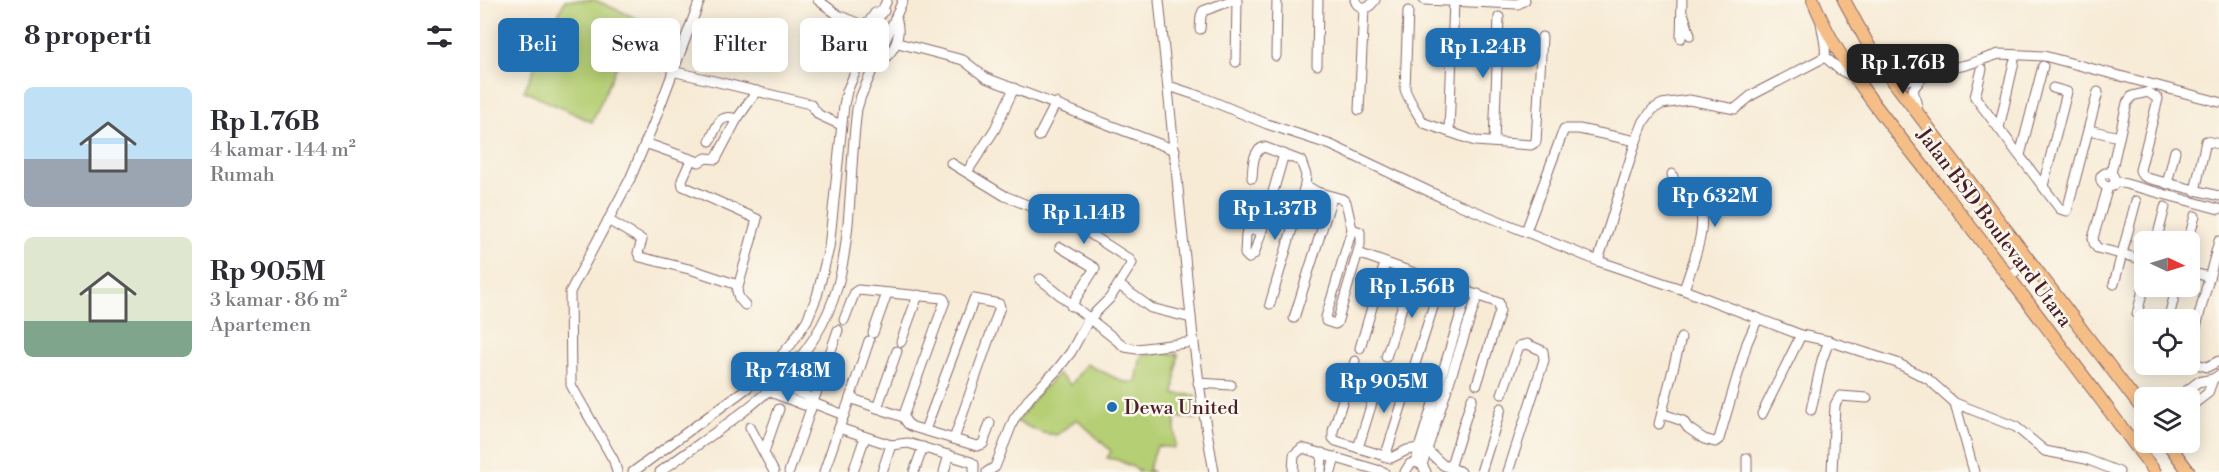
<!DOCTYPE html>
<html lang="id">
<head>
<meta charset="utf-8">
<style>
	body { margin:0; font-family:"Libre Bodoni",serif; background:#f2f2f3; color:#2b2b33; height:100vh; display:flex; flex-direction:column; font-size:22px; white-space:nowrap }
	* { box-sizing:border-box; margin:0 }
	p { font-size:20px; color:#7c7c81 }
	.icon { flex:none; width:33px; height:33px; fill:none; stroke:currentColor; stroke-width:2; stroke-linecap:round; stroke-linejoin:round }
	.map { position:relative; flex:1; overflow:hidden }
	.sheet { display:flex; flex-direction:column; background:#fff; width:480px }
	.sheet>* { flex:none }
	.hud { position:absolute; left:18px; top:18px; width:570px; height:54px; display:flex; gap:12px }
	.needle { width:39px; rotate:94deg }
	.fabs { position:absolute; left:1654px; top:231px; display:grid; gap:12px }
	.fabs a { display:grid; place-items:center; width:66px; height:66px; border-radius:9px; background:#fff; box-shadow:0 3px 15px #0003; font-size:30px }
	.price { position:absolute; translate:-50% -51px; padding:0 14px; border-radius:12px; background:#1f6fb2; color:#fff; font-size:20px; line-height:39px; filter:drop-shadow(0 2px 3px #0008) }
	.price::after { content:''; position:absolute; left:50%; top:36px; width:18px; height:14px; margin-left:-9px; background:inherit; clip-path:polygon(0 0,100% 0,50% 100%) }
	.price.active { background:#222; color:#fff }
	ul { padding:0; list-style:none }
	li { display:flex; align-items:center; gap:18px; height:150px; padding:0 24px }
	li span { display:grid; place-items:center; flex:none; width:168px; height:120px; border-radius:9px; color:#555 }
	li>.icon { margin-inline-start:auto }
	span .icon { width:72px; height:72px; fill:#fffc; stroke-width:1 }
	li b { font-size:26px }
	h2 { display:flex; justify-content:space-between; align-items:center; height:72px; padding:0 24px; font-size:26px }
	.pill { padding:0 21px; border-radius:9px; background:#fff; box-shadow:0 3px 15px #0003; font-size:21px; line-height:54px }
	.pill.active { background:#1f6fb2; color:#fff }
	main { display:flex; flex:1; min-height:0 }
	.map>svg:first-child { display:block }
</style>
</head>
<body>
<main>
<section class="sheet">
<h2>8 properti<svg class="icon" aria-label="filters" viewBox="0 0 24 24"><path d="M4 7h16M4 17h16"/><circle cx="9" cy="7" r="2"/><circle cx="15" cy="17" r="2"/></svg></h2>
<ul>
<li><span style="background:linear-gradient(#bfe0f5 60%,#9aa5b1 0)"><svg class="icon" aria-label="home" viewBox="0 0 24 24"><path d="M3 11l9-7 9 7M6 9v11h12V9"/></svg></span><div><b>Rp 1.76B</b><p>4 kamar · 144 m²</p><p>Rumah</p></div></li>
<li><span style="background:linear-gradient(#dfe7d0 70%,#7fa58c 0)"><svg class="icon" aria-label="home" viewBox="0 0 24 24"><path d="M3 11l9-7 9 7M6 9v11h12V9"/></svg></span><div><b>Rp 905M</b><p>3 kamar · 86 m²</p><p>Apartemen</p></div></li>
</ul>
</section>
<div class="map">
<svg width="1739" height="472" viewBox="0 0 1739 472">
	<rect width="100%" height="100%" fill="#fbf7ec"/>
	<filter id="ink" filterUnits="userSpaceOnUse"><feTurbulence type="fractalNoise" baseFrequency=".0167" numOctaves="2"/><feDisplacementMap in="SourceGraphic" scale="12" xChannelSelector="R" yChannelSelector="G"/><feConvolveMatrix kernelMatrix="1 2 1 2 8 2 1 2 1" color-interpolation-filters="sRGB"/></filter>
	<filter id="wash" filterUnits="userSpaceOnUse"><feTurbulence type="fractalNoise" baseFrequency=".008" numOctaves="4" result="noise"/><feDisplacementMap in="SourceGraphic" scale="24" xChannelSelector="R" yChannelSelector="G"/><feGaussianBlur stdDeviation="1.35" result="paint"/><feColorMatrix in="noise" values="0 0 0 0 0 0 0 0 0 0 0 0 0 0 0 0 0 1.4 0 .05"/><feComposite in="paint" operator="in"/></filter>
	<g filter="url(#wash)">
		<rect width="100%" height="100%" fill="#f7ebd6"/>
		<g fill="#b5cf74" stroke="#807750" stroke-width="1.5">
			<path d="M85,0H115L158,19L112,122L44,91Z"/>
			<path d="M686,351V354H698L694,394L715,395L717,419L695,417V448L677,446L668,470L674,472H658L659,470L638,460L627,458L631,451L597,419L577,435L563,433L537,422L555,397L578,374L591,385L606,364L644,382H656L661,356Z"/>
		</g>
	</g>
	<g filter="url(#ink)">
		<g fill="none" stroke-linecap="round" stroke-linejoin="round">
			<defs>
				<g id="minor">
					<path d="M338,0L358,15L382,25"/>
					<path d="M679,0L713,337L721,397L734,472"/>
					<path d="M875,0C877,7 883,8 889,7L895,0"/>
					<path d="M944,0L1038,4L1045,0"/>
					<path d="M928,11L925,89C926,94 940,119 944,123L995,141L1051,145L1056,142L1062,37"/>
					<path d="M1204,16L1210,35"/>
					<path d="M1341,21C1342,33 1347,46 1345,57L1360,70L1374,77"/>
					<path d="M720,29L721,16L723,11L753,0"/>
					<path d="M1201,38L1202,0"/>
					<path d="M418,43L483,60L506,78L695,150"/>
					<path d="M383,54L384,34L382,25L389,22L395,13L404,11"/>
					<path d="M796,56L797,0"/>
					<path d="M1408,56L1437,71L1446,73L1486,65L1519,54L1564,56L1739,102"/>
					<path d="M756,62L757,0"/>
					<path d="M396,65C413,54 423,38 416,18"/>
					<path d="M837,65L838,0"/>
					<path d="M1502,69L1495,97L1580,209L1587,211L1618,92"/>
					<path d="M192,71L330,104L339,115L361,125"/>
					<path d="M1411,74L1425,81L1431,79L1437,71"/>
					<path d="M689,86L722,97L787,124L851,145L965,199L1118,261L1204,290L1321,335L1349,341L1417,363L1448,379L1475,403L1536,427L1565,451L1606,459L1639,472"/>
					<path d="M879,110L884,8"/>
					<path d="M1438,111L1433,89L1446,73"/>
					<path d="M1519,128L1534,62"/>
					<path d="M1609,130L1639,137"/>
					<path d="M969,132L974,1"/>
					<path d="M559,136L576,103"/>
					<path d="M230,141C237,127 238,113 257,119L277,91"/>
					<path d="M1014,142L1019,17"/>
					<path d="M165,143L219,162L226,158L236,159L257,119"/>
					<path d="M1540,155L1563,66"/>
					<path d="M211,160L202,180L203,186L277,219L257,291L259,298L265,305"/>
					<path d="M471,163L525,196L557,209L578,213L649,259L652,263L630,298L609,319L591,352L577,370L551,396L534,419L515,467L507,472"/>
					<path d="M487,172L515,129L534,88"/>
					<path d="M1631,173L1647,103L1652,96L1668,92L1678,99L1660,170L1662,175L1667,178L1739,196"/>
					<path d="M1192,174C1195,189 1207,192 1216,203C1232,221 1210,269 1204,290"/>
					<path d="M772,178C773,167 772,151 784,147L821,161L826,175L825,185L837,192L862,199L866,202L872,229L846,317V321L855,324L857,323L880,245V232L872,229"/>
					<path d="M1635,181L1633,186L1628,187C1622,185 1620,182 1621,176L1625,173C1632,173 1634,175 1635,181L1739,209"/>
					<path d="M1687,184L1695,151"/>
					<path d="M1563,186L1587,92L1573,88"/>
					<path d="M1628,187L1613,238L1614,243L1617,248L1665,260"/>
					<path d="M1715,191L1726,141L1739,144"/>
					<path d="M128,220L162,240L158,253L160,257L213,270L258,285"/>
					<path d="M770,230H782L774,254L769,258L765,254L766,234Z"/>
					<path d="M782,230L804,154"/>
					<path d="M1046,231L1084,129H1099L1156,141"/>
					<path d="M1676,242L1685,207"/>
					<path d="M1708,242L1715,216"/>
					<path d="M580,247L615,268L591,306"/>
					<path d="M878,253L1019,303L1020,311L997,384"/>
					<path d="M1118,261L1156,141L1164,121L1173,109L1182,104L1209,100L1255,109L1272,95L1345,57"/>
					<path d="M1710,272L1729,277"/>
					<path d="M1529,277L1549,260"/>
					<path d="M560,279L645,347L657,349L714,342"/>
					<path d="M1634,284L1656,201"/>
					<path d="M639,285L671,308L711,318"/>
					<path d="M790,304L825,185"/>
					<path d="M1657,314L1665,282"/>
					<path d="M814,318L852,197"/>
					<path d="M364,320L375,292L378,290L463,298L465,301L423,417"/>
					<path d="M1688,320L1697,286"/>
					<path d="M393,333L407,293"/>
					<path d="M421,342L438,295"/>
					<path d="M880,348L905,263"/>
					<path d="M1710,349L1739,241"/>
					<path d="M906,357L933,273"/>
					<path d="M875,361L853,431V438L856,441L911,458L927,450L939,448L947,450L963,465L981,472"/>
					<path d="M1710,362L1727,367L1739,361"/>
					<path d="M935,364L961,282"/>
					<path d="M718,383L751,385"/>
					<path d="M296,384L327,396L333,403"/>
					<path d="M288,391L324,405L333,403L364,415L370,398L423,417L428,424L433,427L497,446L503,444L510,423"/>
					<path d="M1022,394L1039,346L1047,344L1063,351L1064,360L1028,472"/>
					<path d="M370,398L389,341"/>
					<path d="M1697,398L1718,382L1733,379L1739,375"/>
					<path d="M1475,403L1494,472"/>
					<path d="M1710,407L1728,393L1733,379"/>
					<path d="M397,408L417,351"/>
					<path d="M1331,410L1342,360L1349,341"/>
					<path d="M1183,414L1203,421L1208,428L1224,439L1235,442L1239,439L1267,343L1278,318"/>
					<path d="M1282,414L1321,335"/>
					<path d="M364,415L359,428L411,445L428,443L491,462L494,464V472"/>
					<path d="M1179,424L1201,338"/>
					<path d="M270,427L294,472"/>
					<path d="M445,430L494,299L519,304L520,307L474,439"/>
					<path d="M878,448L902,370"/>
					<path d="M284,452L299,409"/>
					<path d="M905,457L930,379"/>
					<path d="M936,462L939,448L988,291"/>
					<path d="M942,465L998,294"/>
					<path d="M970,468L992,398"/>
					<path d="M137,472L134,461L91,385L90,292L150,179L173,125L220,0"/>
					<path d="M153,472L267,388L294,364L312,343L327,320L337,296L349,248L364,105L367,91L407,0"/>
					<path d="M180,472C254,417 341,371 361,272C372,219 370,163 377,109L381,96L423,0"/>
					<path d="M309,472L358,330"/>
					<path d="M344,472L359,428"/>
					<path d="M373,472L385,437"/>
					<path d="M402,472L411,445"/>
					<path d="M434,472L443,447"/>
					<path d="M464,472L469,455"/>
					<path d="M813,472L814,455L822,448L904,472"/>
					<path d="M841,472L842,453"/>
					<path d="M851,472L855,457"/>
					<path d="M925,472L930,464L936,462L942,465L946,472"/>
					<path d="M1001,472L1021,408"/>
					<path d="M1267,472V458"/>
					<path d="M1352,472L1355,405L1360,396L1387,398"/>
				</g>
				<g id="major">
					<path d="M1333,0C1362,73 1421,137 1469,199C1539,289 1607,381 1675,472"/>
					<path d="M1364,0L1395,57L1665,413"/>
					<path d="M1687,442L1709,472"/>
				</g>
			</defs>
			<use href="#minor" stroke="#876667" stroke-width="11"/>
			<use href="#major" stroke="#876667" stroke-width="14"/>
			<use href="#minor" stroke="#fff" stroke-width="9"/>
			<use href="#major" stroke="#f6be87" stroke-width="12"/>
		</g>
	</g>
	<circle fill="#1f6fb2" stroke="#fbf7ec" stroke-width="2" cx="632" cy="407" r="6"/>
	<g text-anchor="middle" stroke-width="5" stroke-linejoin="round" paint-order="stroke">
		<g font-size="20" fill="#4a1f2b" stroke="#fbf7ec">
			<text transform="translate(1515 227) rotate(53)" y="7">Jalan BSD Boulevard Utara</text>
		</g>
		<g font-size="20" fill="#4a1f2b" stroke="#fbf7ec" text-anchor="start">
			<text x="644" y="414">Dewa United</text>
		</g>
	</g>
</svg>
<div class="fabs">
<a><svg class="needle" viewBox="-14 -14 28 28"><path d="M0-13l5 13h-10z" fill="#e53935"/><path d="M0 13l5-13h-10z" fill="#7c7c81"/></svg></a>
<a><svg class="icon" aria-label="locate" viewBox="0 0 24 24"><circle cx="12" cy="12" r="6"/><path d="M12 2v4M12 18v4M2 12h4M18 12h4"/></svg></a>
<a><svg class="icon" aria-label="layers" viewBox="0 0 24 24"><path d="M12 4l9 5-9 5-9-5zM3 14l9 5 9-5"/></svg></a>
</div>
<b class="price" style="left:1003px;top:79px">Rp 1.24B</b>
<b class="price active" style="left:1423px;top:95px">Rp 1.76B</b>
<b class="price" style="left:1235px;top:228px">Rp 632M</b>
<b class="price" style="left:795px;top:241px">Rp 1.37B</b>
<b class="price" style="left:604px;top:245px">Rp 1.14B</b>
<b class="price" style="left:932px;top:319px">Rp 1.56B</b>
<b class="price" style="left:308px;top:403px">Rp 748M</b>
<b class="price" style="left:904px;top:414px">Rp 905M</b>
<div class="hud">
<a class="pill active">Beli</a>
<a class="pill">Sewa</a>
<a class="pill">Filter</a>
<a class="pill">Baru</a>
</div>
</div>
</main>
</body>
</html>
